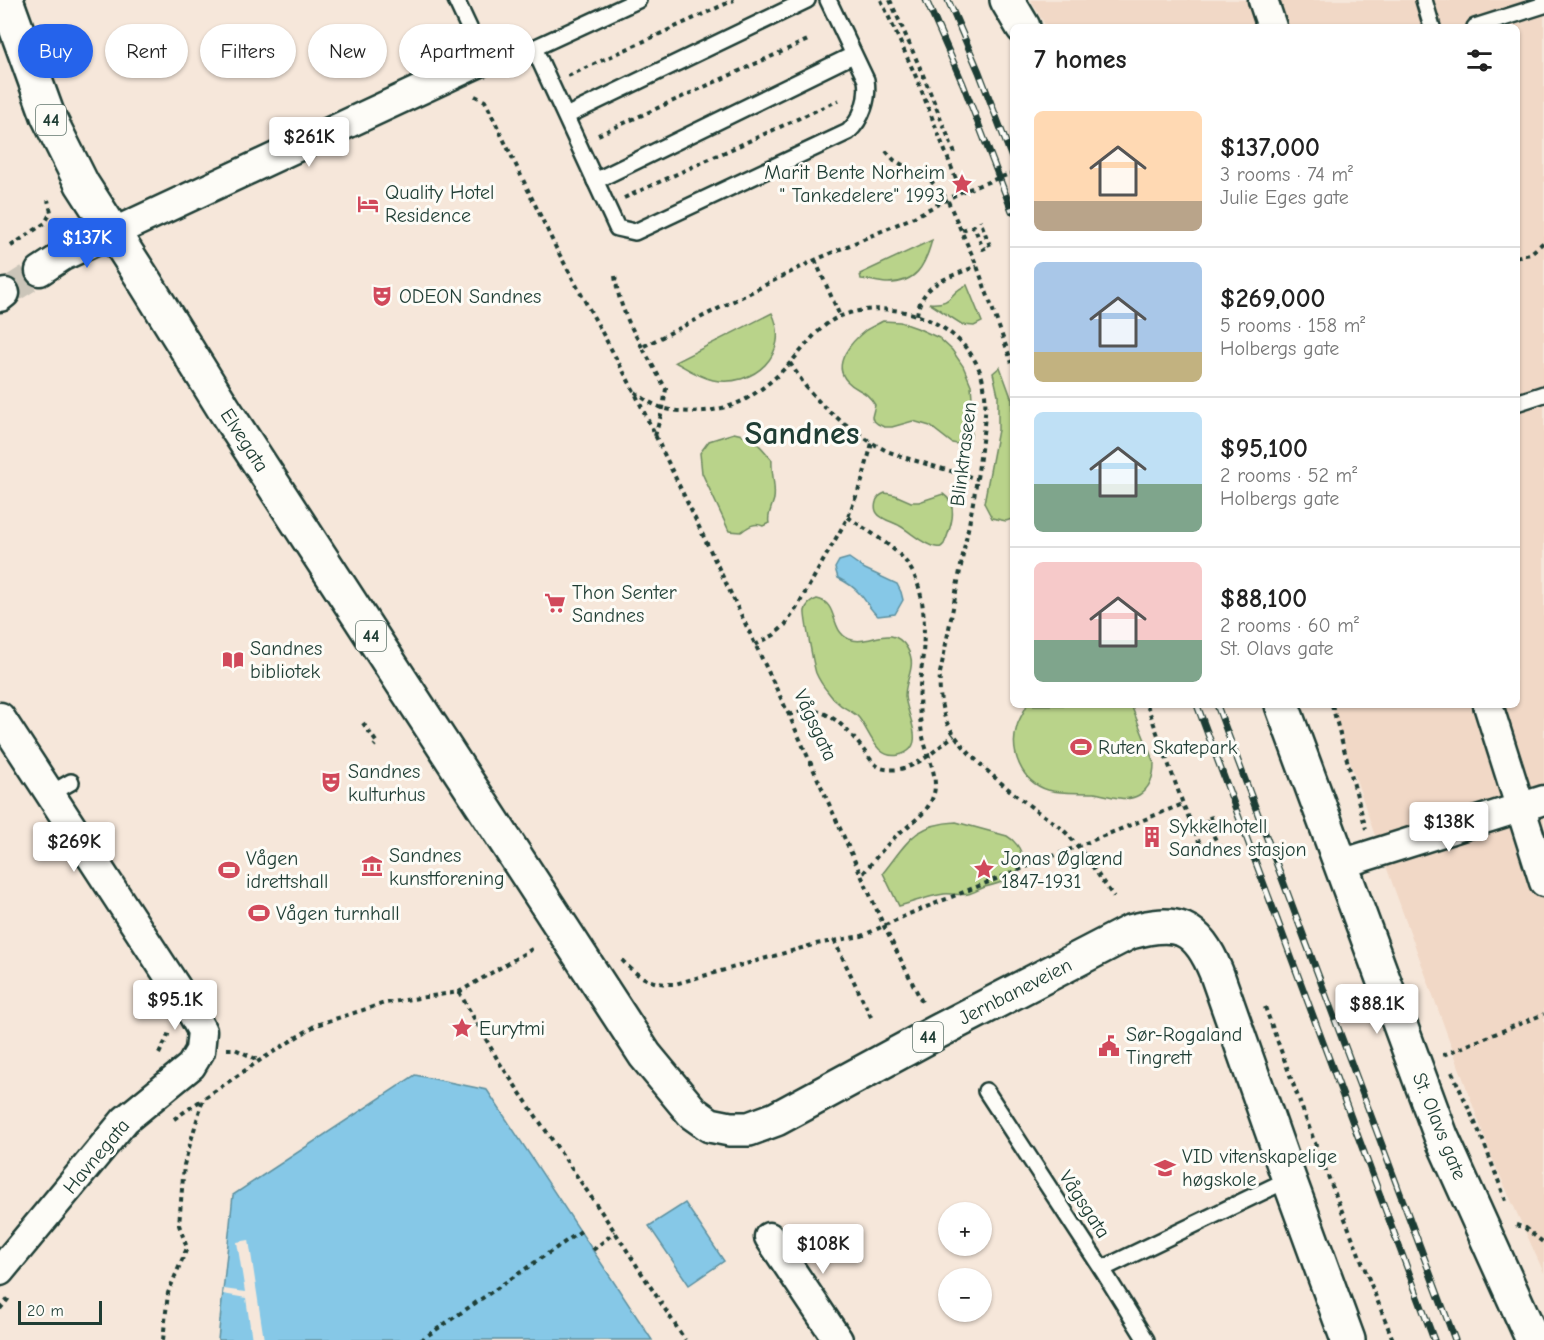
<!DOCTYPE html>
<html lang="en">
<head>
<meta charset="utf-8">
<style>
	body { margin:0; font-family:"Comic Neue",sans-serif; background:#f2f2f2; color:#222; height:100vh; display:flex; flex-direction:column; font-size:22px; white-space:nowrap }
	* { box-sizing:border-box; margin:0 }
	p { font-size:20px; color:#767676 }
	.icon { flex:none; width:33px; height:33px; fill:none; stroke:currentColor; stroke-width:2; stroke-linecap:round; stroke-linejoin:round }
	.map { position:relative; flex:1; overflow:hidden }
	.drawer { position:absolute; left:1010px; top:24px; width:510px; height:684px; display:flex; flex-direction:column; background:#fff; border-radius:9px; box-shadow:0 2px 4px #0004 }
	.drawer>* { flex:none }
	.hud { position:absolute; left:18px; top:24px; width:570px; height:54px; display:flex; gap:12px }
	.controls { position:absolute; left:938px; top:1202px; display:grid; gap:12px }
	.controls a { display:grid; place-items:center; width:54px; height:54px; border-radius:50%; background:#fff; box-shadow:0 2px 4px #0004; font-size:30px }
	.scale { position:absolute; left:18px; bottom:15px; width:84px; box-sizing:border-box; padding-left:6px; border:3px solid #1f3d34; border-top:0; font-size:16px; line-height:21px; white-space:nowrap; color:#1f3d34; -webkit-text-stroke:4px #fdfcf7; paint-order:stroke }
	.price { position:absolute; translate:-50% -51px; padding:0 14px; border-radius:6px; background:#fff; color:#222; font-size:20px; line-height:39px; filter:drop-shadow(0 2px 3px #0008) }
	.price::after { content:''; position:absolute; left:50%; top:36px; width:18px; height:14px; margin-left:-9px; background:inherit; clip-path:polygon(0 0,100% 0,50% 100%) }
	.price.current { background:#2563eb; color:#fff }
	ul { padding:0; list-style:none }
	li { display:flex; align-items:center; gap:18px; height:150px; padding:0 24px }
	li+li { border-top:2px solid #e0e0e0 }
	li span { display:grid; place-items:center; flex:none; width:168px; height:120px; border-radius:9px; color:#555 }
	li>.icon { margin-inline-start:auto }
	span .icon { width:72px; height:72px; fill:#fffc; stroke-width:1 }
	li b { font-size:26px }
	h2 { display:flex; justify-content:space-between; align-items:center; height:72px; padding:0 24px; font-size:26px }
	.chip { padding:0 21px; border-radius:27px; background:#fff; box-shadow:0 2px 4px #0004; font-size:21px; line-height:54px }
	.chip.current { background:#2563eb; color:#fff }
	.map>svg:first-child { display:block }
</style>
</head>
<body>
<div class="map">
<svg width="1544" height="1340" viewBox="0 0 1544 1340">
	<rect width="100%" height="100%" fill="#f6e7da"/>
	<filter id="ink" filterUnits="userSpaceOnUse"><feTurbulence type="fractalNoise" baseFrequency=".0167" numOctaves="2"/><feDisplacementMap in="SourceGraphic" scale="12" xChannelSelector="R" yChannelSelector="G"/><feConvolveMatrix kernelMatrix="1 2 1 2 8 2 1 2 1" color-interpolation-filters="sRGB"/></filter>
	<g filter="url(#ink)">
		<path fill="#f1d8c6" d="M1031,0H1544V1273L1492,1158L1374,833L1331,705H1516V27H1046Z"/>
		<g fill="#b9d38a" stroke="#6c885f" stroke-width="1.5">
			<path d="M932,240C925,266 916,284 886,283C877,282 870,280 861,279L860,274Z"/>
			<path d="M967,285L982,322L974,326L963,325L929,303C955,305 948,292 967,285Z"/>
			<path d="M772,313C792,354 753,388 713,380C699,377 687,369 675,362Z"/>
			<path d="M883,321L900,322L917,328L939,338L952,350L963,366L971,385L973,411L971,437L963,445L952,443L930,426L913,421L892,427H884L878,424L873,420L872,417L875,405C865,388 858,393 847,381C831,364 852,341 866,330C871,327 878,324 883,321Z"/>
			<path d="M1000,367L1012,400V519L1006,521L992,518L984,503L998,430V395L993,373Z"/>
			<path d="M734,433C754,437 760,445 772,460C771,474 776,486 774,499C772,507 767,515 769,523L763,526C754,522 748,527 741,532L729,531L702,473L700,453L709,441Z"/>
			<path d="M885,493L895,495L911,502H919L943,494C960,505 950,530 944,544C941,547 941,548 936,547C923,545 911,532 900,526C890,520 871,518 876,502C877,497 880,495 885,493Z"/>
			<path d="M817,599C839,603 829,630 849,639C869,647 891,622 907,648C918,666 905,678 905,696C906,714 929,748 899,755C876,760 870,732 859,718C853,711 844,709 837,702C834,700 831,696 828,692C823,686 819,680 816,673C814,667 804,616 805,611C806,605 811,601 817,599Z"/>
			<path d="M1027,705H1131L1154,763C1154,775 1150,788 1139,795C1126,803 1108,795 1094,793C1078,792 1063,794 1048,790C1021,782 1009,751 1017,726C1019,719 1024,712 1027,705Z"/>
			<path d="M956,822L1007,836C1014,840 1022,849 1022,858C1021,878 1001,883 985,887C979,889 974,893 968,894C960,896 952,893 944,894C929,896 914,902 899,906L883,873C907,843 914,824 956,822Z"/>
		</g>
		<g fill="#86c8e7" stroke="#5d909f" stroke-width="1.5">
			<path d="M849,558L865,569L897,584L901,592L903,600L895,614L878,616C870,610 866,600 859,593C853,586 846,582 838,578L835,568L839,561Z"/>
			<path d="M415,1075L487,1090L652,1340H218L233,1195Z"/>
			<path d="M685,1203L724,1261L689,1285L649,1226Z"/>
		</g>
		<path fill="#f6e7da" d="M249,1240L264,1340H252L246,1298L223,1294L224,1289L245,1292L237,1242Z"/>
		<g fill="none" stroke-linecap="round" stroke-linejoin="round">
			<path stroke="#cbc5b9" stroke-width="28" stroke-dasharray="28 14" stroke-linecap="butt" d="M5,293L40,271"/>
			<defs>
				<g id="lane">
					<path d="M456,0L484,60L534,48L638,0"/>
					<path d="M1424,0L1432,27"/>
					<path d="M1475,27L1544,5"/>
					<path d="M534,48L617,228L635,232L848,132C862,119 869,99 866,80L828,0"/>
					<path d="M566,116L807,0"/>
					<path d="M595,181L853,55"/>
					<path d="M1516,403L1544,394"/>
					<path d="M50,794L71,782"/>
					<path d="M986,1091L1102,1269L1146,1340"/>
					<path d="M1102,1269L1289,1179"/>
				</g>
				<g id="street">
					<path d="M1263,0L1272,27"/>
					<path d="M40,271L63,256L484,60"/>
					<path d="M0,297L5,293"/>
					<path d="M1488,705L1544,882"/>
					<path d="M0,717L187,1004L202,1031L200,1051L191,1066L125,1120L0,1271"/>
					<path d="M1341,864L1544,800"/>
					<path d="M769,1237L838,1340"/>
				</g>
				<g id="secondary">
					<path d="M1007,0L1023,27"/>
					<path d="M1282,705L1441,1136L1533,1340"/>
				</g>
				<path id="primary" d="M6,0L48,116L82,184L142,277L224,409L645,1055L693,1113L710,1125L730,1129H749L776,1119L937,1032L1130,932C1176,919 1197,925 1216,972L1289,1179L1348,1340"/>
			</defs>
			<use href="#lane" stroke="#1f3d34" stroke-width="20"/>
			<use href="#street" stroke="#1f3d34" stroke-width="33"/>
			<use href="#secondary" stroke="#1f3d34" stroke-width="38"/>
			<use href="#primary" stroke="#1f3d34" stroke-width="38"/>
			<g stroke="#1f3d34" stroke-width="4" stroke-dasharray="4.5 4.5" stroke-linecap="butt">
				<path d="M881,0L917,79L961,192"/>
				<path d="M890,0L921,70L956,156"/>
				<path d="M568,76L734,0"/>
				<path d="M475,96L485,101L556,248L634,391L789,715L884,926L923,1004"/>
				<path d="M598,135L810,39"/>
				<path d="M886,151L894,160L931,181L947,199L977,266L1012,363"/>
				<path d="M624,198L839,100"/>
				<path d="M962,230L974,226L983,249L990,246L980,220"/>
				<path d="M11,246L45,223L51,212L48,200"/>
				<path d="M1516,257L1530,254L1544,242"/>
				<path d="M815,260L840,316"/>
				<path d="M615,276C619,305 628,322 642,347"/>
				<path d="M917,315C921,282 951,277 977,266"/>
				<path d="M790,363L806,387L822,405L841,421L872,443L887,451L906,458L978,479"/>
				<path d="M635,392C643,398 651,404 662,408C688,415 722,412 746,399C763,389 778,376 791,362C806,346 820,324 841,316C868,305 903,308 929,320C950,330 970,347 979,369C989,392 985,418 982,441C978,476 972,510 965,544C957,587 949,630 940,673C939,689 940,703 945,718C958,751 1010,791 1038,812C1046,817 1054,822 1061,828C1080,845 1098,876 1114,897"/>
				<path d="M655,436L663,408L666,389L642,347L815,260L914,217L961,192L1012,173"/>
				<path d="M848,517C865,529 884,540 900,555C926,581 925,620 923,654C921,676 918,696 920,718C921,724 921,731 923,737C927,756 941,780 932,799C925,817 904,827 891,841C880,852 871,864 861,876"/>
				<path d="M755,645L774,635L785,625L796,609L848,517L862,481L872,443"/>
				<path d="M1147,705L1183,804L1204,853"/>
				<path d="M1332,705L1366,829"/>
				<path d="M789,715C793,714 797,712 802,711C828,706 848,730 862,748C868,755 872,764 881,768C887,770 898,770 904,768C923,763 939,747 954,735"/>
				<path d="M363,723L377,743L374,746"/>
				<path d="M1213,817L1205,819L1223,854"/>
				<path d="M834,940L873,1021"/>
				<path d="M622,960C637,977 652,985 675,984L816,944L862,936L909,914L1183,804"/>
				<path d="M459,992L499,1062L615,1232L685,1340"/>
				<path d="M1265,1007L1313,1138L1393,1340"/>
				<path d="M227,1049H235L258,1060"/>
				<path d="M159,1054L167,1038L169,1031"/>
				<path d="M1443,1055L1544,1014"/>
				<path d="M1452,1072L1482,1138L1506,1201"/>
				<path d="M174,1119L203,1099"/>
				<path d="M1516,1225L1525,1228L1544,1243"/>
				<path d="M593,1250L615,1232"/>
				<path d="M0,1309L9,1298"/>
				<path d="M163,1340L168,1293L187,1248L179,1225L184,1165L203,1099L259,1061L316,1025L385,1003L459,992L532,949"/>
				<path d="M421,1340L581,1231"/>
			</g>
			<use href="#lane" stroke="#fdfcf7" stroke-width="15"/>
			<use href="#street" stroke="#fdfcf7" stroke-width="28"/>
			<use href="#secondary" stroke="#fdfcf7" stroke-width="33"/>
			<use href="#primary" stroke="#fdfcf7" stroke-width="33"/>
			<defs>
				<g id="rail">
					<path d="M926,0L963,84L1012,211"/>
					<path d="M948,0L979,72L1012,158"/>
					<path d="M1197,705L1434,1340"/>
					<path d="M1217,705L1455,1340"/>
				</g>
			</defs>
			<use href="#rail" stroke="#1f3d34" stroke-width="7"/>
			<use href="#rail" stroke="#fdfcf7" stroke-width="4.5" stroke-dasharray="14" stroke-linecap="butt"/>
		</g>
	</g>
	<defs>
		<symbol id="sight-bare" viewBox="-9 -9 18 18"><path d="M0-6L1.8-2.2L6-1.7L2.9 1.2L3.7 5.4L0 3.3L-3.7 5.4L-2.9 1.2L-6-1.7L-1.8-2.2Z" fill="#d1495b" stroke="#fdfcf7" stroke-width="2.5" paint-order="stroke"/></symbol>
		<symbol id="hotel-bare" viewBox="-9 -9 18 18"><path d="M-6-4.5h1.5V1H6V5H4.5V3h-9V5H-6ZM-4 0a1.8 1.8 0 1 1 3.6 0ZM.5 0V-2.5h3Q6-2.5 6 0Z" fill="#d1495b" stroke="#fdfcf7" stroke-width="2.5" paint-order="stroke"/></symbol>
		<symbol id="theatre-bare" viewBox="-9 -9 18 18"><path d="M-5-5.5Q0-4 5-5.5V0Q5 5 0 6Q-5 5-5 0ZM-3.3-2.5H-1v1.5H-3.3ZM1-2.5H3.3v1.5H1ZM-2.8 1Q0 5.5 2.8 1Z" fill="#d1495b" stroke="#fdfcf7" stroke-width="2.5" paint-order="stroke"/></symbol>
		<symbol id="supermarket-bare" viewBox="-9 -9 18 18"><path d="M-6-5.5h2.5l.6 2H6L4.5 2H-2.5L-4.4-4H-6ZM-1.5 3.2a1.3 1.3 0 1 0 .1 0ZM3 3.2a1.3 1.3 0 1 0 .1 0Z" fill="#d1495b" stroke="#fdfcf7" stroke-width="2.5" paint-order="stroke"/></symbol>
		<symbol id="library-bare" viewBox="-9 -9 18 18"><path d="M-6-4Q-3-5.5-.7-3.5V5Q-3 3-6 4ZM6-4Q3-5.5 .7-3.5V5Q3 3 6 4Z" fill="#d1495b" stroke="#fdfcf7" stroke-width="2.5" paint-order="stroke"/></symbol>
		<symbol id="stadium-bare" viewBox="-9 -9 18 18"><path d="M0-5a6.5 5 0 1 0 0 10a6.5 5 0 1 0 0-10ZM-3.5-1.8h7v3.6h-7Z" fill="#d1495b" stroke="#fdfcf7" stroke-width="2.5" paint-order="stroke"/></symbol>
		<symbol id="building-bare" viewBox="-9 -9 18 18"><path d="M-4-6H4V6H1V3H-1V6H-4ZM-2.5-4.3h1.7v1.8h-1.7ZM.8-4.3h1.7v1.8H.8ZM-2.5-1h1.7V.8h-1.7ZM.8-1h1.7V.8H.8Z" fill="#d1495b" stroke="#fdfcf7" stroke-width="2.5" paint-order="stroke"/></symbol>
		<symbol id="museum-bare" viewBox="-9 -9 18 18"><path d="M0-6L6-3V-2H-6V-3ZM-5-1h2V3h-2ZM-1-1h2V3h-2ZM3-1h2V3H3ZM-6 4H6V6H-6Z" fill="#d1495b" stroke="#fdfcf7" stroke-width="2.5" paint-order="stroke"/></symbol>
		<symbol id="civic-bare" viewBox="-9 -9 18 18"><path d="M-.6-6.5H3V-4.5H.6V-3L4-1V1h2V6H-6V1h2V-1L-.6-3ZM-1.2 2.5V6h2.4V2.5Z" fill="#d1495b" stroke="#fdfcf7" stroke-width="2.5" paint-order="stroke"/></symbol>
		<symbol id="university-bare" viewBox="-9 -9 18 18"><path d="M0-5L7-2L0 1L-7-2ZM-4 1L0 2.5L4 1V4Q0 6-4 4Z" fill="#d1495b" stroke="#fdfcf7" stroke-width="2.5" paint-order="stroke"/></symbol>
	</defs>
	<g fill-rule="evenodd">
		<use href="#sight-bare" x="947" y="169" width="30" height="30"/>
		<use href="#hotel-bare" x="353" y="189" width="30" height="30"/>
		<use href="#theatre-bare" x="367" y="281" width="30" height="30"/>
		<use href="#supermarket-bare" x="540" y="588" width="30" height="30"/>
		<use href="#library-bare" x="218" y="645" width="30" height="30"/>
		<use href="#stadium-bare" x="1066" y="732" width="30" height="30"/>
		<use href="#theatre-bare" x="316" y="767" width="30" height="30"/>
		<use href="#building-bare" x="1137" y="822" width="30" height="30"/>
		<use href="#museum-bare" x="357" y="851" width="30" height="30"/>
		<use href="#sight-bare" x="969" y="854" width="30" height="30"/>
		<use href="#stadium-bare" x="214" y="855" width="30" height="30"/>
		<use href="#stadium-bare" x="244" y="898" width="30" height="30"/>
		<use href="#sight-bare" x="447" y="1013" width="30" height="30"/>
		<use href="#civic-bare" x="1094" y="1031" width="30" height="30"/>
		<use href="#university-bare" x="1150" y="1153" width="30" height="30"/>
	</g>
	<g text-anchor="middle" stroke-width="6" stroke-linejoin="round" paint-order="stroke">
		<g fill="#fdfcf7" stroke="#62766e" stroke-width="1.5">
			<rect x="36" y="105" width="30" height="30" rx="4.5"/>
			<rect x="356" y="621" width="30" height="30" rx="4.5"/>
			<rect x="913" y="1022" width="30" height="30" rx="4.5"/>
		</g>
		<g font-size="18" font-weight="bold" fill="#1f3d34">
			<text x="51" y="126">44</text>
			<text x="371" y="642">44</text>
			<text x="928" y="1043">44</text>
		</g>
		<g font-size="20" fill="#1f3d34" stroke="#fdfcf7" text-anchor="start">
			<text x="945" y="179" text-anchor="end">Marit Bente Norheim<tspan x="945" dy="23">" Tankedelere" 1993</tspan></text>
			<text x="385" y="199">Quality Hotel<tspan x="385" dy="23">Residence</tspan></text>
			<text x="399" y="303">ODEON Sandnes</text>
			<text x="572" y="599">Thon Senter<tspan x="572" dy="23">Sandnes</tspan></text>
			<text x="250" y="655">Sandnes<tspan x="250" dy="23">bibliotek</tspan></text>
			<text x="1098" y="754">Ruten Skatepark</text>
			<text x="348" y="778">Sandnes<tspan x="348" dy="23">kulturhus</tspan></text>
			<text x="1169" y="833">Sykkelhotell<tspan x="1169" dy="23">Sandnes stasjon</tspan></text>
			<text x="389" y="862">Sandnes<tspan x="389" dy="23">kunstforening</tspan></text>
			<text x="246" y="865">Vågen<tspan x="246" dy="23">idrettshall</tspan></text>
			<text x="1001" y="865">Jonas Øglænd<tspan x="1001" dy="23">1847-1931</tspan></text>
			<text x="276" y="920">Vågen turnhall</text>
			<text x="479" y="1035">Eurytmi</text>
			<text x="1126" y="1041">Sør-Rogaland<tspan x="1126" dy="23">Tingrett</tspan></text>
			<text x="1182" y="1163">VID vitenskapelige<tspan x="1182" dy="23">høgskole</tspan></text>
		</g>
		<g font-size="20" fill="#1f3d34" stroke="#fdfcf7">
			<text transform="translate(245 440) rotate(57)" y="7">Elvegata</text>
			<text transform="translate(963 454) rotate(-83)" y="7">Blinktraseen</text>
			<text transform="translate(816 725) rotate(65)" y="7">Vågsgata</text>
			<text transform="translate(1015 991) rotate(-27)" y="7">Jernbaneveien</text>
			<text transform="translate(1440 1126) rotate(68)" y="7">St. Olavs gate</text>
			<text transform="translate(96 1156) rotate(-50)" y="7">Havnegata</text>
			<text transform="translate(1085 1204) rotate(57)" y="7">Vågsgata</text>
		</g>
		<g font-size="32" font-weight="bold" fill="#1f3d34" stroke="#fdfcf7">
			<text x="802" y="444">Sandnes</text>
		</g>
	</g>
</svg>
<div class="controls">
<a>+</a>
<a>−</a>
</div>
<div class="scale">20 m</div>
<b class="price" style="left:309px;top:168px">$261K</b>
<b class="price current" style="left:87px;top:269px">$137K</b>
<b class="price" style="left:1449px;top:853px">$138K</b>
<b class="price" style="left:74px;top:873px">$269K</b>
<b class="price" style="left:175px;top:1031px">$95.1K</b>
<b class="price" style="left:1377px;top:1035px">$88.1K</b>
<b class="price" style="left:823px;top:1275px">$108K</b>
<div class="hud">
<a class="chip current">Buy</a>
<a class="chip">Rent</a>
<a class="chip">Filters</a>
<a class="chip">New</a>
<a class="chip">Apartment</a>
</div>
<section class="drawer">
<h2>7 homes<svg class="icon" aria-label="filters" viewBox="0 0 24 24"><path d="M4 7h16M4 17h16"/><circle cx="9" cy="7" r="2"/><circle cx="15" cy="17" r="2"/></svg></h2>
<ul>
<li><span style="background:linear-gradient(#ffd9b3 75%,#b9a48a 0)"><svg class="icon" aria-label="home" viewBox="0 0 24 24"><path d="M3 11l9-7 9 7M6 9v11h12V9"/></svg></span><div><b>$137,000</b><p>3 rooms · 74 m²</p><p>Julie Eges gate</p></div></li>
<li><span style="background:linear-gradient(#a9c7e8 75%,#c2b280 0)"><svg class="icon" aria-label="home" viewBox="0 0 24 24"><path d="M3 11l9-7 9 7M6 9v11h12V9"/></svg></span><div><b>$269,000</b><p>5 rooms · 158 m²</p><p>Holbergs gate</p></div></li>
<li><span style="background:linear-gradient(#bfe0f5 60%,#7fa58c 0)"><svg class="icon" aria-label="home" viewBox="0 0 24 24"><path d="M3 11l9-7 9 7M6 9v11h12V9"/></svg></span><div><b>$95,100</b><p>2 rooms · 52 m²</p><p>Holbergs gate</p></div></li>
<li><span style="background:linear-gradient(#f6c9c9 65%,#7fa58c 0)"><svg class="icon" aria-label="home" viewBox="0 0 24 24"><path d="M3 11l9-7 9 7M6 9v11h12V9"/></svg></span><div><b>$88,100</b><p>2 rooms · 60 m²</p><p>St. Olavs gate</p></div></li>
</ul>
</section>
</div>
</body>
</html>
